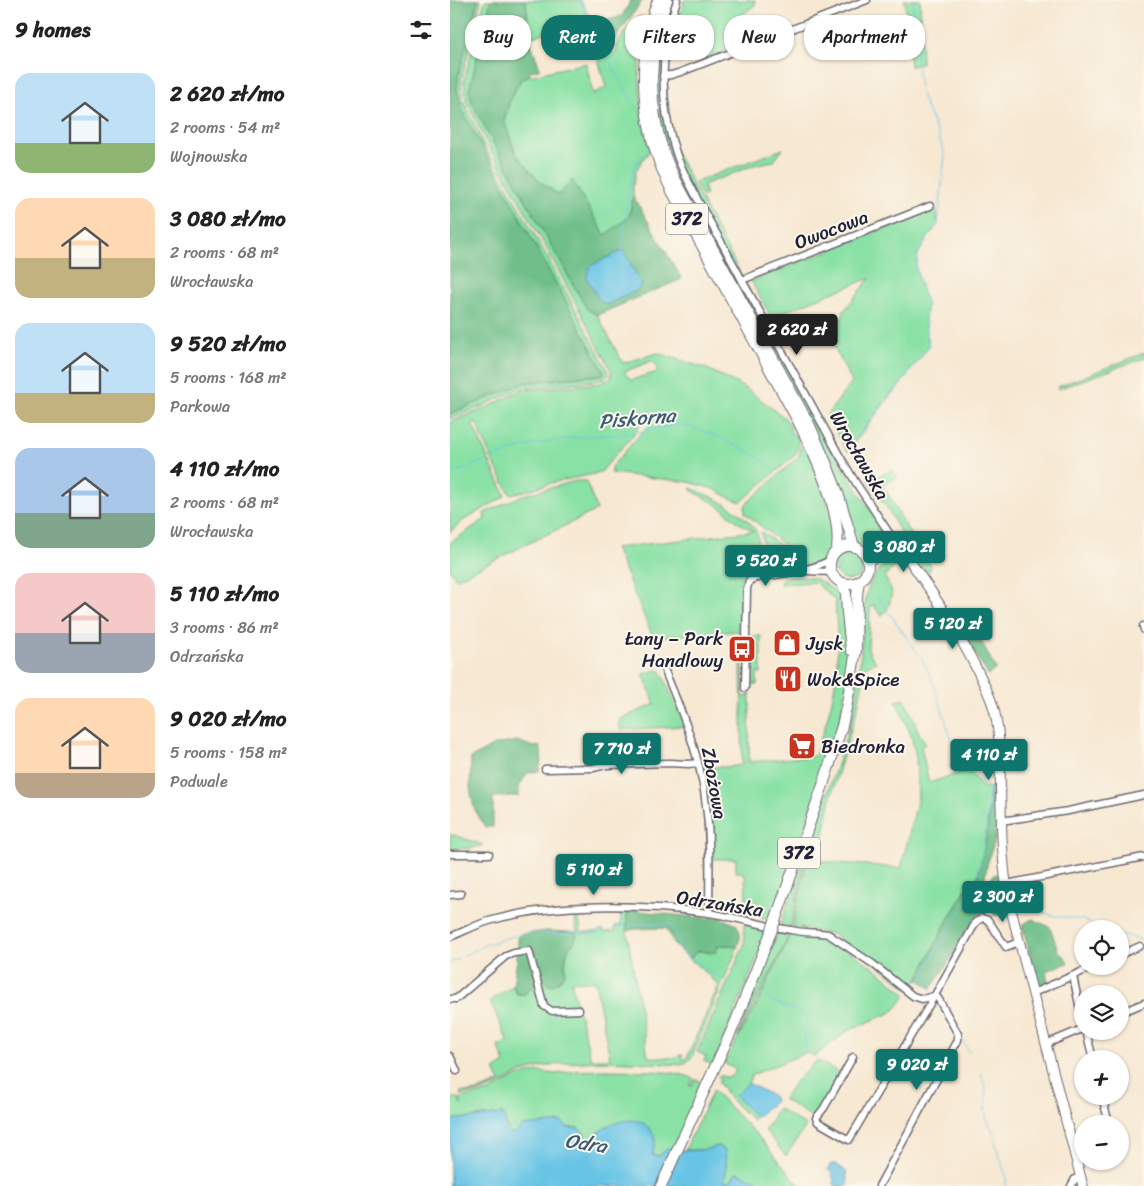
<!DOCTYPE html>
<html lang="en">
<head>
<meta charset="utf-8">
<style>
	body { margin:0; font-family:Sriracha,sans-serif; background:#f6f6f6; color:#222; height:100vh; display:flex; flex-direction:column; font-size:19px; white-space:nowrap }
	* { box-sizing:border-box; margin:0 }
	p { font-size:16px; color:#767676 }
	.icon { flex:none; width:28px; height:28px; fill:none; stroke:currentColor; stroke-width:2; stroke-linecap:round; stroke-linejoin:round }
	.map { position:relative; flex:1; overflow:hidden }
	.side { display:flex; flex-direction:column; background:#fff; width:450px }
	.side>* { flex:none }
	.banner { position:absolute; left:15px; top:15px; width:475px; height:45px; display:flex; gap:10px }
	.tools { position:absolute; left:624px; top:920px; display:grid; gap:10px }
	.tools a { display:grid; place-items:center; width:55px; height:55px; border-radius:50%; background:#fff; box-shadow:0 1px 4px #0004; font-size:25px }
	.price { position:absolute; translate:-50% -42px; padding:0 11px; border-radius:5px; background:#0f766e; color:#fff; font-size:16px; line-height:32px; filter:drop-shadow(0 1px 2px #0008) }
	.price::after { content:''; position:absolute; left:50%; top:30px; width:15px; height:11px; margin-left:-8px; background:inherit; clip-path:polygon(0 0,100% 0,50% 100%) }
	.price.on { background:#222; color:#fff }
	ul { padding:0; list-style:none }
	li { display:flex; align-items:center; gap:15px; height:125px; padding:0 15px }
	li span { display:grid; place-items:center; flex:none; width:140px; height:100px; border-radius:15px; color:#555 }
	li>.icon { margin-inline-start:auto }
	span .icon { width:60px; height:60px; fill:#fffc; stroke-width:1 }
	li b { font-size:21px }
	h2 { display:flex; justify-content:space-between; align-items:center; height:60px; padding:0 15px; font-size:21px }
	.tag { padding:0 18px; border-radius:20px; background:#fff; box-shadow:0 1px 4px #0004; font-size:18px; line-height:45px }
	.tag.on { background:#0f766e; color:#fff }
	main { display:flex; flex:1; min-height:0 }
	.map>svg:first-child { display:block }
</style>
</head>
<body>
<main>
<section class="side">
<h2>9 homes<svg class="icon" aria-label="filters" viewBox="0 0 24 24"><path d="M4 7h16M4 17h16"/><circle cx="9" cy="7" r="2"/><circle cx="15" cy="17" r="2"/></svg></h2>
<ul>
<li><span style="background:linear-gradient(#bfe0f5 70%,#8fb573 0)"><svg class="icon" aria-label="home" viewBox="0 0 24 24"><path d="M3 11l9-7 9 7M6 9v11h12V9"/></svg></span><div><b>2 620 zł/mo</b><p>2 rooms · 54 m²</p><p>Wojnowska</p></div></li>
<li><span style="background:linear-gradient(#ffd9b3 60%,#c2b280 0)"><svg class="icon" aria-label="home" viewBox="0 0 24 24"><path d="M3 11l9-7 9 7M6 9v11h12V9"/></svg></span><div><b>3 080 zł/mo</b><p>2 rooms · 68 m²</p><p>Wrocławska</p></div></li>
<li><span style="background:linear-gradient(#bfe0f5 70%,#c2b280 0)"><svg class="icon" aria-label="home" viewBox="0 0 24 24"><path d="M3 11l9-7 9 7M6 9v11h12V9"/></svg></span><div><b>9 520 zł/mo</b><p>5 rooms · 168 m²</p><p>Parkowa</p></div></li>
<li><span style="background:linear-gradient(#a9c7e8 65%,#7fa58c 0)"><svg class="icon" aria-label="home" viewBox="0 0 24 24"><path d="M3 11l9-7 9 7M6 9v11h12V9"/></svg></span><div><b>4 110 zł/mo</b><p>2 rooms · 68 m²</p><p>Wrocławska</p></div></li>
<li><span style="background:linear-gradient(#f6c9c9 60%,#9aa5b1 0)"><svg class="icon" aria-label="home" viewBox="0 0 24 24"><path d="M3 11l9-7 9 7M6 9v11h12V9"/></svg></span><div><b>5 110 zł/mo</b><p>3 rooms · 86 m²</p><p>Odrzańska</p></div></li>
<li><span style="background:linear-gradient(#ffd9b3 75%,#b9a48a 0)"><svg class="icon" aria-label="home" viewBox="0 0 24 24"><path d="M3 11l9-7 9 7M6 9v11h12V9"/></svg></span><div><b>9 020 zł/mo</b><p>5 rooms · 158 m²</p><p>Podwale</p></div></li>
</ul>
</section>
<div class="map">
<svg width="694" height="1186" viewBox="0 0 694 1186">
	<rect width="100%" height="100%" fill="#fbf7ec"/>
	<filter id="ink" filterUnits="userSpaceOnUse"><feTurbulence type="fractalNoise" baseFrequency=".02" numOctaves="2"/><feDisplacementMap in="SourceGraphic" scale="10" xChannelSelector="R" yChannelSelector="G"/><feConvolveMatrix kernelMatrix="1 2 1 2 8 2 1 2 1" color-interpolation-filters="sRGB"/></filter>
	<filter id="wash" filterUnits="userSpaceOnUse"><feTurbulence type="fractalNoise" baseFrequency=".0096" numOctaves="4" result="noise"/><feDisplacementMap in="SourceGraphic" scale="20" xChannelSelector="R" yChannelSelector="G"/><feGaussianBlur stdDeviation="1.12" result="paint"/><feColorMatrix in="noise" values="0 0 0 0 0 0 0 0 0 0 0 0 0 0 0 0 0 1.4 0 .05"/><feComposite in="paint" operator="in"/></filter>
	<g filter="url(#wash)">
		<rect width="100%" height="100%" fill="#f7e8d2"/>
		<g fill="#8ae1a5" stroke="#568270" fill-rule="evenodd">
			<path d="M28,0H31L11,81L12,98H9L7,90L8,77Z"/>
			<path d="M35,0H41L19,91L35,128L137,309L147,315L173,363L208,353L255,368L286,383L298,390L336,419L341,428L339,431L348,437C349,442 348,451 345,455L291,502L280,498L264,489L239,482L161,473V467L164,464L195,429L205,420L201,417L189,426L182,437L166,454L152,471L144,474L105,482L68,493L60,494L41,458L26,422L23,423V426L55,495L54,497L14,520L0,532V422L36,408L72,390L151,383C161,380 163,378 160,368L102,258L40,149L16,100L14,81ZM201,361L207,365V372L181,380L174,372Z"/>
			<path d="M76,0H131L146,29L142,30L137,19L79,38Z"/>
			<path d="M220,0H224L214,42L220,141L397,474L435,532V535L433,541L414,548L406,543L231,183L212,134L205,81L213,22Z"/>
			<path d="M234,0H305V5L285,20L292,45L255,60L246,36L223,45Z"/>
			<path d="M454,0H470L472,63L460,67L456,23L457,16Z"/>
			<path d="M188,17H195L197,21L193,35L189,71L193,122L200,151L192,160L186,171L183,185V196L179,217L155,235L122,180L109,195L90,182L66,154L54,121L60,100L71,79L78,76L136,63L143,94L156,87L148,59L162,52L164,54L166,52C168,38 179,26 188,17Z"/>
			<path d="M13,100L37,151L99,260L157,369L159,374L156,378L151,380L71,388L35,405L0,419V414L74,383L152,375L155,374L13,112L10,101Z"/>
			<path d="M333,149L324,161L307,164L253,185L256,195L252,196L245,182Z"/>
			<path d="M486,208L488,224L479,236L468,254L466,269L477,305L475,318L479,346L444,393L442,392L397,451L377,415L402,382L379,337L394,315L393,312L420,278L321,317L301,281Z"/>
			<path d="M694,353V358L608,389L607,387Z"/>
			<path d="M353,439L359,450L382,516L383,548L377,559L370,563L355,566L346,555L295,513V507L296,504L349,456Z"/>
			<path d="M443,470L447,478L439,481L432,486L441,499L459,532L466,542L481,566L480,570L477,571L467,562L461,553L437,507L427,495L418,480Z"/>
			<path d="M126,481H136L147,510L6,579L0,569V543L35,519L34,513L73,495Z"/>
			<path d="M240,488C259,494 299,514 307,533C308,535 308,539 308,541C309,545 310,549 311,552L304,558L302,555L297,556L296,573L291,579L290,583L294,587V633H291V631L203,637L165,548L304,531L289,523L266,504L242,491Z"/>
			<path d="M311,532C325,541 342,553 351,567L337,570L336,566L331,567V569L330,568L318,570L316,574L304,576L302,574C299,564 306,562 313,556L314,550Z"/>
			<circle cx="399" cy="565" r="15"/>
			<path d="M448,556L455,562L445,567L434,576C442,590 444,589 439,604C437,609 436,612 432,615L428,612L423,604L420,609L418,649L420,654L426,662L416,666L408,706L381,797L369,861L451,868L468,798L466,757L461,735L446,701L455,699L469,733L476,744L471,746L479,783L518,770L534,788L541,787L537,833L526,885L522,887L518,886L496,923L468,979L462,987L459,989L421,960L383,934L353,929L352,926H351V929H344L343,926L361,840L386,768L397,734L405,703L409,674L416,596C421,576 430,566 448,556Z"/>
			<path d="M339,577H357L367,579L381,588L392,598L400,650V667L387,736L322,920L312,918L308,913L302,912L296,902L295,873L286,872V859H260L251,767H278L292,765C293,730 291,696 291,661H293V697H297L300,692L299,762L365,756C373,733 381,709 385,685C389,657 387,628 385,600L365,582L330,584L332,579Z"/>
			<path d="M301,636H311V673H307V685H304V683L302,685L300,684Z"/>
			<path d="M206,670L211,671L235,726L170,730V719L205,704L193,674Z"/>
			<path d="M0,835H4L33,845L23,848L0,849Z"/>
			<path d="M356,855L341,927L330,925L355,855Z"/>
			<path d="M170,910H179L177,915V931L198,1057L225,1058L230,1055H233L232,1059H236L238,1055L269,985L240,959C247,949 249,950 260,953C270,944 274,945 287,946L288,948H285L284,949L286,951L246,1047C242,1057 242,1059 232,1065C183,1062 132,1057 83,1069C68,1072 55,1082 41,1088C32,1092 21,1094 11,1095V1091C24,1095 38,1087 50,1082L44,1070L55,1063L48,1046L58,1042L40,1001L63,986L67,994H75L86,984L94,1009L129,1012L141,1059H160L145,981L121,982L128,1008L104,1009L96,1005L89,981L92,977L115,974L116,959L118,949L125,939L127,933L124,913L128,912L131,932H146L153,929V932L165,931V926L171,925Z"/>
			<path d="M295,924L318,931L263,1065L254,1061L256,1056L247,1052L294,945C295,939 292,929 295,924Z"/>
			<path d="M327,933L338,934L336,942L315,984L287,1037L307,989Z"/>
			<path d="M342,933L375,935L426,969L456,995L447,1007L440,1013L397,1031L365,1056L357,1053H355L302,1075L298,1083L285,1096L306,1117L303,1120C293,1111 278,1100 273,1087L271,1086L268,1082L271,1080L268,1078L269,1075C277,1078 282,1078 286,1070L274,1063L310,998L340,935Z"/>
			<path d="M367,1060L390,1073L370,1109L362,1117L333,1099L346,1081Z"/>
			<path d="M156,1070C182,1071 219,1069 243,1078L240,1086H242L245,1079L254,1084L224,1149L213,1152L210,1156L202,1154L158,1126L138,1140L132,1141L128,1128L85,1125L72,1126L65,1133H59L52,1114L0,1120V1098H9L10,1104L11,1105V1098L39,1092L64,1078L78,1073L91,1072L105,1074L127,1071Z"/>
			<path d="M263,1090L307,1135L350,1186H318L287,1172L280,1182L274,1181C277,1171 276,1162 275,1151L268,1146L258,1150H235Z"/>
			<path d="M328,1108L356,1126L336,1156L315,1130Z"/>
		</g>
		<g fill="#6fbf8a" stroke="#487062">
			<path d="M0,0H28L8,77L7,90L13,112L155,374L74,383L0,414Z"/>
			<path d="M41,0H76L79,38L90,69L81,71L78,76L71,79L60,100L54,121L66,154L90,182L109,195L122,180L155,235L179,217L183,196L232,279L147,315L137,309L35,128L22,102L19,91Z"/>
			<path d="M181,0H193L159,47L147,31L156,21L172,16Z"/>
			<path d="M525,630L546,669L538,675L516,638Z"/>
			<path d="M67,741L84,747L89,746C94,753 90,763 89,771L77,773L69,787V796L43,797V827H35L24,808L20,787L21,758L44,745Z"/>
			<path d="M541,787H545L546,836L537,865L533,888L531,912L527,917L487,980L481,988L468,979L496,923L518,886L522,887L526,885L537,833Z"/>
			<path d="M548,874L551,876L556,908L555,912L545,916C544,915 540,909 540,909C535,899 539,884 543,875Z"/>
			<path d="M179,910L252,918H270L287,925C291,934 292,937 287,946L275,945L268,946L266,952C252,955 251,944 240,959L225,946L216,928L185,929L177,931V915Z"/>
			<path d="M582,919L600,927L608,950L615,957L618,963L596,971L598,985L589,989L572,925Z"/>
			<path d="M98,931L127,932C126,936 126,940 123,944C121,947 119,947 118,950C110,968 124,977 99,986L92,978L75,994H67L63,986L67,959L68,943V936L71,934Z"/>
		</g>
		<g fill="#68c4e6" stroke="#457390">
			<path d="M173,250L192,285L186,291L156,305L150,301L137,279V274L140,266Z"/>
			<path d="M298,1083L323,1096L325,1100L324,1102L306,1117L285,1096Z"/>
			<path d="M53,1114L59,1133H65L72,1126L112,1122L117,1128H128L135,1134L133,1141C142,1140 148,1132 156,1127C167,1121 188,1116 197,1126C208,1137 206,1141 202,1155L210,1156L213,1152L218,1148C235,1151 252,1152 268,1146L275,1151C276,1162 277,1171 274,1181L280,1182L287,1172L318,1186H0V1120Z"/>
			<path d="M382,1164H386L396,1171L398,1186H385L382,1174L378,1169L380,1165Z"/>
		</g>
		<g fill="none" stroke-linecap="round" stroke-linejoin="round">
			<g stroke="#68c4e6" stroke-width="1">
				<path d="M129,0L154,52"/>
				<path d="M463,0L468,74L470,87"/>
				<path d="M158,58L186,109"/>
				<path d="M172,251C175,223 176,192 185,166C187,160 192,154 198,151"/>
				<path d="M398,452L479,346L475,318L477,305L466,270L468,254L479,236L488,224L495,154L487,132L476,107L471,94"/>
				<path d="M41,458L74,447L111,439L183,433L228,425L241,427L269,437L303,454L318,464L327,472"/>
				<path d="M0,474L36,460"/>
				<path d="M427,595L468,654"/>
				<path d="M471,658C482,676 487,694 493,713C498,728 501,742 509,754"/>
				<path d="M540,905L553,904"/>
				<path d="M565,905L582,908L600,915L634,920L650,929"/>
				<path d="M517,906C522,909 526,909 532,906"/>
				<path d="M165,927L196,923L223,925L224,927L230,948L231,951L273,980"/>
				<path d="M130,934L146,933L152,930"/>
				<path d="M670,934L693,940"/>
				<path d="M66,936L83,933L113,934L127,933"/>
				<path d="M52,939L64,936"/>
				<path d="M38,944L51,940"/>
				<path d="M29,948L37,944"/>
				<path d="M12,956L27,949"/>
				<path d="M0,963L9,958"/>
				<path d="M483,991L476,985L473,980C475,966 485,955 492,943C498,935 502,925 507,917C511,911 516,907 518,901C534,866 537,827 539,789L513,760"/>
				<path d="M316,999L352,1013L355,1015L357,1023L355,1031V1053"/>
				<path d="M511,1037L519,1052"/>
				<path d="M531,1073L536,1091L535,1110L536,1117L544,1134L546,1146L556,1176V1186"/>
			</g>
		</g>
	</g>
	<g filter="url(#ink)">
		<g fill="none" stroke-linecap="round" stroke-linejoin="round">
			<defs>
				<g id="minor">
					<path d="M227,0C209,51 209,105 227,156C233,173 242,188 250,204C265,231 280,257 294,284C326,340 357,396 388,453L406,483L443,539"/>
					<path d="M213,76L221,75L231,72L417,0"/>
					<path d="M292,280L480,206"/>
					<path d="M355,571L381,572"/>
					<path d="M693,626L694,630"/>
					<path d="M212,664C231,710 251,756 256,806C261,841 259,878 259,913"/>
					<path d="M295,688L297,589L299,581C304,578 311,577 318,576C337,573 363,570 380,560"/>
					<path d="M95,769L143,768L156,765L219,763L239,764L248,763"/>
					<path d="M551,821L618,811L694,795"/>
					<path d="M0,854H39"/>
					<path d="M556,884L694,857"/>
					<path d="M0,895L11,894"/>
					<path d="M0,937C13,932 25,925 39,921C105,902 190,904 258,913C286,917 313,926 341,930C353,933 366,932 378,934L423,964L463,996L472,999L484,996"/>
					<path d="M670,955L690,946"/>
					<path d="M623,976L632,1019"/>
					<path d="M583,993L645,966"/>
					<path d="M0,999H6L56,956L64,953L79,951L94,1006L102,1011L129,1010"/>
					<path d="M670,1013L694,1003"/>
					<path d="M636,1031L643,1059"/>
					<path d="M596,1044L632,1029"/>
					<path d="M0,1056L7,1071"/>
					<path d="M403,1057L374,1108L366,1118L368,1122L399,1140L481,1002L526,922L532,918L538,920L556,947L569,942"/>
					<path d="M652,1096L659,1124"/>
					<path d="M429,1186L508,1040V1034L488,998L484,996"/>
					<path d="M621,1186L625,1179L630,1176"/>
				</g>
				<g id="secondary">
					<path d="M412,551C423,550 433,544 443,539C470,573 494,609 515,647C525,665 535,684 542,703C546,715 548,728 549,741C552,794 549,849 559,902L633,1186"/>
					<path d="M418,563L424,556L440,547"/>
				</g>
				<g id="primary">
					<path d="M208,0C184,63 192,132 222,191L347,419C364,453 392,511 387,548"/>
					<path d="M217,0C198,49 197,106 215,156C221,172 229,187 237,201L360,426L377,465L388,493L404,546"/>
					<circle cx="399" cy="565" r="19"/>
					<path d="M392,583L396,594L397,613L401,650"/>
					<path d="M325,921L373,785L392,726L397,703L406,650L407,595L409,581"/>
					<path d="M211,1186L285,1023L321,932"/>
				</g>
			</defs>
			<use href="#minor" stroke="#6d6770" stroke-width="9"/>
			<use href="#secondary" stroke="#6d6770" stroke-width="11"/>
			<use href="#primary" stroke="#6d6770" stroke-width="12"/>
			<use href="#minor" stroke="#fff" stroke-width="6"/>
			<use href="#secondary" stroke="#fff" stroke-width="9"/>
			<use href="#primary" stroke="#fff" stroke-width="10"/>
			<defs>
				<path id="primary-bridge" d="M321,932L325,921"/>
			</defs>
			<use href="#primary-bridge" stroke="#6d6770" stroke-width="12" stroke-linecap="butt"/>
			<use href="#primary-bridge" stroke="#fff" stroke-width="10"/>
		</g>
	</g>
	<defs>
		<symbol id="shop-square" viewBox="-11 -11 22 22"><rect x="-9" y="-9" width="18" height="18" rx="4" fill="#c8321e" stroke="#fbf7ec"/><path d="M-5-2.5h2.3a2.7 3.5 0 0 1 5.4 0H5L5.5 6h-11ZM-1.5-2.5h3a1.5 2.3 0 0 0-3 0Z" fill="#fff"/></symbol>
		<symbol id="bus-square" viewBox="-11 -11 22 22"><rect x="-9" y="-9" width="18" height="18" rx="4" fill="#c8321e" stroke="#fbf7ec"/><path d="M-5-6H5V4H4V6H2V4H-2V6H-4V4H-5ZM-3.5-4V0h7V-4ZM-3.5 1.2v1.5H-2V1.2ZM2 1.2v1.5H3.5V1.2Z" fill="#fff"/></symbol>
		<symbol id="restaurant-square" viewBox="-11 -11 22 22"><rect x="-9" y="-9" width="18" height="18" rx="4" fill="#c8321e" stroke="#fbf7ec"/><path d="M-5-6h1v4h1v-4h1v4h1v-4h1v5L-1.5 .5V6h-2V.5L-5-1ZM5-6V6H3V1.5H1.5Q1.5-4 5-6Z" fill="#fff"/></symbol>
		<symbol id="supermarket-square" viewBox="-11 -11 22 22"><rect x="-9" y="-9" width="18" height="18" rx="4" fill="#c8321e" stroke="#fbf7ec"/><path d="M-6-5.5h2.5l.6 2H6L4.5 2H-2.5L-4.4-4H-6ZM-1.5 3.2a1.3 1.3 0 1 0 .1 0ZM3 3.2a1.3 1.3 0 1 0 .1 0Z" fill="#fff"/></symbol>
	</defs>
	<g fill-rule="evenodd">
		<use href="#shop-square" x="321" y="627" width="32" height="32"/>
		<use href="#bus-square" x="276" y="633" width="32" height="32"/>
		<use href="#restaurant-square" x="322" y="663" width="32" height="32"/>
		<use href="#supermarket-square" x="336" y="730" width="32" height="32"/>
	</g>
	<g text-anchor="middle" stroke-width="4" stroke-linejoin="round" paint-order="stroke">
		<g fill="#fbf7ec" stroke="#636270" stroke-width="1">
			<rect x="216" y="203.5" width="42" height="31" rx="4"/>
			<rect x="328" y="837.5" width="42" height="31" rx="4"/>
		</g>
		<g font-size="18" font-weight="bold" fill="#22223b">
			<text x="237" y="225">372</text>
			<text x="349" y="859">372</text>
		</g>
		<g font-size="19" fill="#22223b" stroke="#fbf7ec">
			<text transform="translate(381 229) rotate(-21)" y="7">Owocowa</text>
			<text transform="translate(410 455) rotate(60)" y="7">Wrocławska</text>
			<text transform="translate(265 783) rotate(80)" y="7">Zbożowa</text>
			<text transform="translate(270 903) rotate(9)" y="7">Odrzańska</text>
		</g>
		<g font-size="19" fill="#22223b" stroke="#fbf7ec" text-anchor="start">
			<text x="273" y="645" text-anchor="end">Łany – Park<tspan x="273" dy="22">Handlowy</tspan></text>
			<text x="356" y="650">Jysk</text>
			<text x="357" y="686">Wok&amp;Spice</text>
			<text x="371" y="753">Biedronka</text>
		</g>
		<g font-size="20" font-style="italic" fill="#3a5b77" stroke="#fbf7ec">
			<text transform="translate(187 418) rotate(-5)" y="7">Piskorna</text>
			<text transform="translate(136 1143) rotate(9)" y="7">Odra</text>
		</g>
	</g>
</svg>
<div class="tools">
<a><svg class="icon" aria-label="locate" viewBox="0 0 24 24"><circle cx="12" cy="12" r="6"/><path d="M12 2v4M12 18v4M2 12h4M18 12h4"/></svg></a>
<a><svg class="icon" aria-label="layers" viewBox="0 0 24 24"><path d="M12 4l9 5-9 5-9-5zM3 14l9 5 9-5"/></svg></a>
<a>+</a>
<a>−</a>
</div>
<b class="price on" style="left:347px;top:356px">2 620 zł</b>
<b class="price" style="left:454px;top:573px">3 080 zł</b>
<b class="price" style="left:316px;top:587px">9 520 zł</b>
<b class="price" style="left:503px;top:650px">5 120 zł</b>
<b class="price" style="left:172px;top:775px">7 710 zł</b>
<b class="price" style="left:539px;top:781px">4 110 zł</b>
<b class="price" style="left:144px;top:896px">5 110 zł</b>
<b class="price" style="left:553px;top:923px">2 300 zł</b>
<b class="price" style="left:467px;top:1091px">9 020 zł</b>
<div class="banner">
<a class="tag">Buy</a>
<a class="tag on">Rent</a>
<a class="tag">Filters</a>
<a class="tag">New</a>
<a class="tag">Apartment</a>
</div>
</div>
</main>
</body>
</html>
